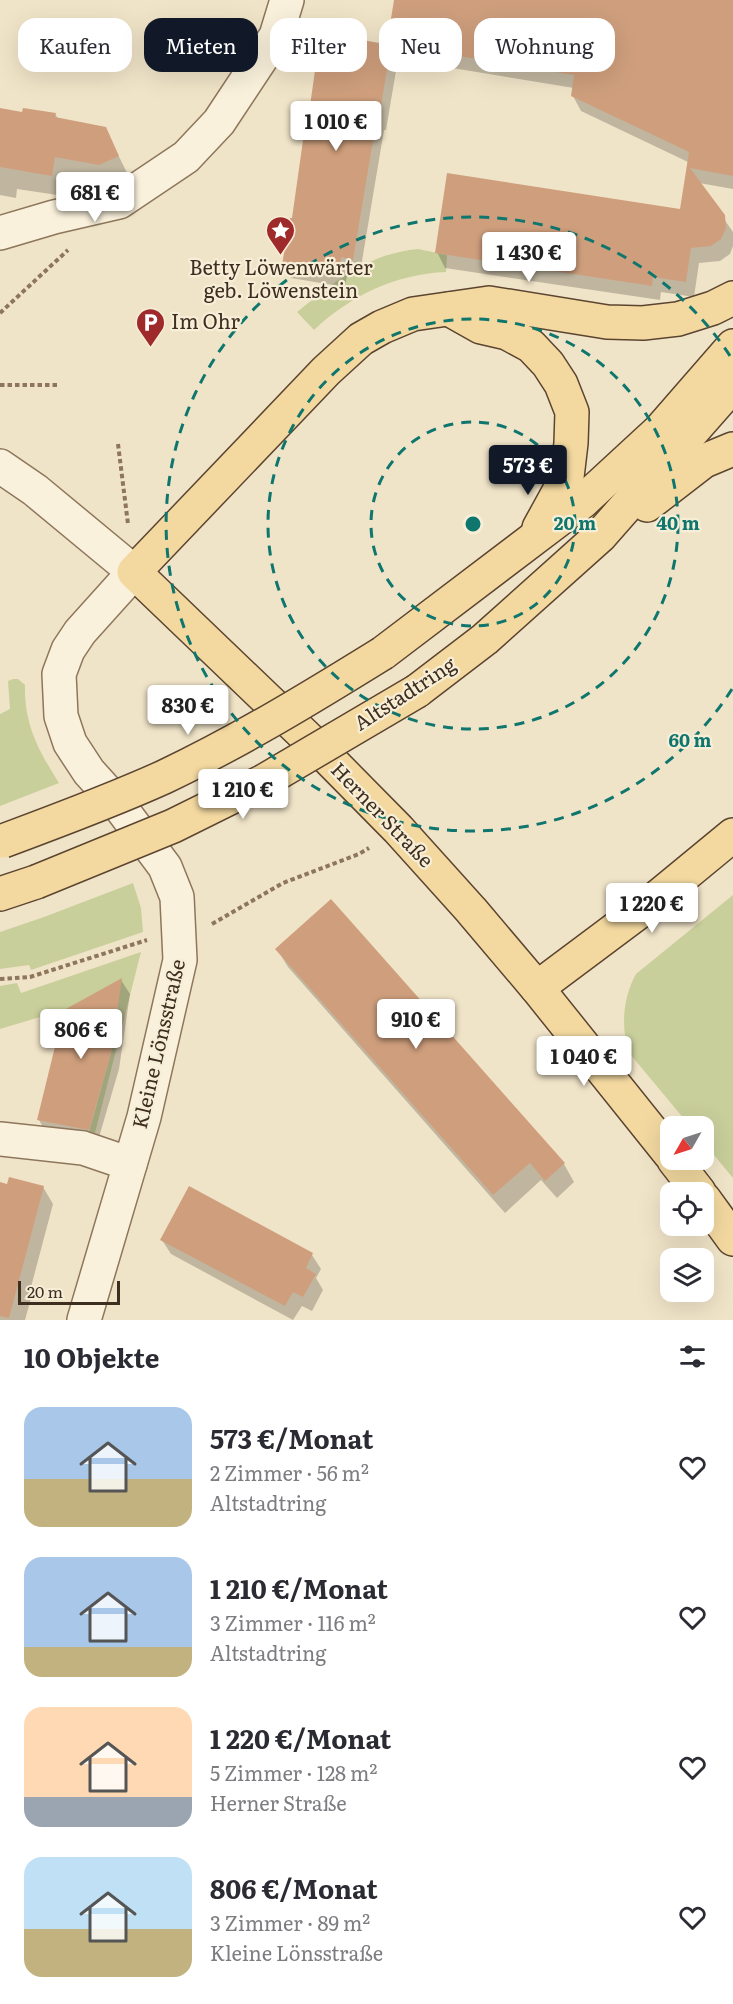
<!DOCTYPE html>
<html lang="de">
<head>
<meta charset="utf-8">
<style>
	body { margin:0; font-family:Literata,serif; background:#f2f2f3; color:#2b2b33; height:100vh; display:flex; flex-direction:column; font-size:22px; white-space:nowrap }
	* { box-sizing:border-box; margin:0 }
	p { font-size:20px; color:#7c7c81 }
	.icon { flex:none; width:33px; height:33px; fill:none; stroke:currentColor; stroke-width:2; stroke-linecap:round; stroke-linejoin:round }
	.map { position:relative; height:1320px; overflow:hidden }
	.sheet { display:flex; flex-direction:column; background:#fff; flex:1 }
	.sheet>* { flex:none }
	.guide { position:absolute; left:18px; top:18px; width:698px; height:54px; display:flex; gap:12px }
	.needle { width:39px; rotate:231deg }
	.fabs { position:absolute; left:660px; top:1116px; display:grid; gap:12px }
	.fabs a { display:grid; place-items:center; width:54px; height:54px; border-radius:12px; background:#fff; box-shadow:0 6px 24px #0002; font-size:30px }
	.scale { position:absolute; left:18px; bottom:15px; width:102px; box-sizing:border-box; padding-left:6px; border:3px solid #3d2e20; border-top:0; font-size:16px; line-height:21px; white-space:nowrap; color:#3d2e20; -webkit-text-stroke:4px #f7eed8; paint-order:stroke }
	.price { position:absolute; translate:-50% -51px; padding:0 14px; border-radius:6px; background:#fff; color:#222; font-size:20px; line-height:39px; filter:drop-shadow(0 2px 3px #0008) }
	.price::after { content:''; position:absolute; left:50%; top:36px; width:18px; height:14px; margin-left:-9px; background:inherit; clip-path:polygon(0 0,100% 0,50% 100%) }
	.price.current { background:#111827; color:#fff }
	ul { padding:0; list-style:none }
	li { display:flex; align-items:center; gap:18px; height:150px; padding:0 24px }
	li span { display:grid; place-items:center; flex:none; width:168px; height:120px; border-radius:18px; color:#555 }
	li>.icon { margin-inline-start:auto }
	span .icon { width:72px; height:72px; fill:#fffc; stroke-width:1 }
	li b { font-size:26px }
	h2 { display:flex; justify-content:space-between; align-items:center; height:72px; padding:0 24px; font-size:26px }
	.pill { padding:0 21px; border-radius:18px; background:#fff; box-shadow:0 6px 24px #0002; font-size:21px; line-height:54px }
	.pill.current { background:#111827; color:#fff }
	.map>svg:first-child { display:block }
</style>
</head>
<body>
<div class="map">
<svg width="733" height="1320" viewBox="0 0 733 1320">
	<rect width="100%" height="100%" fill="#f0e4c8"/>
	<g fill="#c9cf9b">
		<path d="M418,249L447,255L446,272C395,274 350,296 314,330L297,312C335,282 366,254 418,249Z"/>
		<path d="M13,679H18L25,685C24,725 39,751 59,783L0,806V714L10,709L8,681Z"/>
		<path d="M133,883L141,908L143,932L31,970L29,965L0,969V932L44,917Z"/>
		<path d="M733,895V1178L704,1143V1126H690L630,1054C620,1029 623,997 636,974Z"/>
		<path d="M141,952L95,1133L89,1132L111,1053L121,979L70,1008L0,1029V986L17,983L21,993Z"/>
	</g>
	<g fill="#0003">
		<path d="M395,0H733V189L699,183L733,232V246L730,254L720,261L699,263L694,297L661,292L660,300L445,268L437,252L681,211L688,162L581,111L573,96L574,88L398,59L386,130H384L360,273L348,270L345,287L291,278L284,264L294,220L390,46L388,43Z"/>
		<path d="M0,109L23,114L56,115L58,120L105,128L129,177L112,185L67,178L64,196L17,189L16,198L0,195Z"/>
		<path d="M331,902L564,1164L574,1182L557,1198L541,1180L505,1213L288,967L277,949Z"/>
		<path d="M121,980L130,994L119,1069L97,1144L47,1134L39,1120Z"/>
		<path d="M0,1184L8,1186L43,1187L53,1204L31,1287L33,1291L25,1320H0Z"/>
		<path d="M190,1188L312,1255L321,1269L316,1278L323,1290L312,1311L302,1306L293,1320L171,1254L162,1240Z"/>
	</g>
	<g fill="#cf9f7d">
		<path d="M394,0H733V176L690,168L725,215L726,228L721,239L711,246L691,248L686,282L653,277L652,286L435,253L447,173L680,209L689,152L571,96L574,75L387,44Z"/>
		<path d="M322,33L391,45L379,118L377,117L353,260L341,257L338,274L282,265L290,218H292L308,105L310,106L318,49H319Z"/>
		<path d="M0,108L22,112L23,108L56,113L55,117L106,127L119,156L99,165L55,157L52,176L0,167Z"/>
		<path d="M331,899L565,1163L545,1181L530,1163L493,1195L275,949Z"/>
		<path d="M122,978L111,1053L89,1130L37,1120L64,1010Z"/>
		<path d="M9,1177L44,1186L9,1318L0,1316V1182L7,1184Z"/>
		<path d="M189,1186L313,1253L306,1268L316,1274L303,1297L293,1292L285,1306L160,1240Z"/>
	</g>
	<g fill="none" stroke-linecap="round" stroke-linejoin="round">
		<defs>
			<g id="minor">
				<path d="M0,233L54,217L119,202L186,157L219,122L276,36L287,0"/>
				<path d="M0,466L35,490L134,572L80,632L68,650L59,674L61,716L70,743L89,772L118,804L165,867L177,897L180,960L144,1117L84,1320"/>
				<path d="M0,1139L83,1148L130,1164"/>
			</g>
			<g id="major">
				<path d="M449,309L481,327L507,333L531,346L548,364L561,384L572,412L571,443L567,477L539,528"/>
				<path d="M647,505L704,461L733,449"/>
				<path d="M383,653L582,502L659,431L733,346"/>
				<path d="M417,691L485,639L600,536L733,385"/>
				<path d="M0,894L36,882"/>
				<path d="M537,988L648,905L733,835"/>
				<path d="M670,1154L537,988L471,910L398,829L323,753L134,572L326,371L361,339L382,327L413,314L489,303L607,322L643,323L678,319L713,308L733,298"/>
				<path d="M674,1160L699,1192"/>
				<path d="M704,1199L733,1239"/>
			</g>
		</defs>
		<use href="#minor" stroke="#8d765c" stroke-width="36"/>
		<use href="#major" stroke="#5b4430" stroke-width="36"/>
		<g stroke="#8d765c" stroke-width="4" stroke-dasharray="4.5 3" stroke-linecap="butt">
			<path d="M0,313L68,250"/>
			<path d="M0,385H57"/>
			<path d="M118,444L128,524"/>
			<path d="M212,924L283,883L359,854L369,848"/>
			<path d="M0,979L30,977L147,940"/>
		</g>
		<use href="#minor" stroke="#faf1dc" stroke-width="33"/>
		<use href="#major" stroke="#f3d9a0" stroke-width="33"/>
		<defs>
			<g id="major-bridge">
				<path d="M3,841C57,821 111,801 164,777C240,741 312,697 383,653"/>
				<path d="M36,882L173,826L264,781L417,691"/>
			</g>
		</defs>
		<use href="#major-bridge" stroke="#5b4430" stroke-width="36" stroke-linecap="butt"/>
		<use href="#major-bridge" stroke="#f3d9a0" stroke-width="33"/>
	</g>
	<g fill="none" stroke="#0f766e" stroke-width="3" stroke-dasharray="10 8">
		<circle cx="473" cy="524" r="102"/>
		<circle cx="473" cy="524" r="205"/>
		<path d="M732 689A307 307 0 1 1 732 359"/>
	</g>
	<defs>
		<symbol id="sight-pin" viewBox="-11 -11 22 30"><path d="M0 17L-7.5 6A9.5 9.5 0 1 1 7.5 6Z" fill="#9e2a2b" stroke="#f7eed8"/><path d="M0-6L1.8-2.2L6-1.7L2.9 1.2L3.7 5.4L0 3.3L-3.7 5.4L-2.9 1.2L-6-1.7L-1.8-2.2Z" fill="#fff"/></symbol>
		<symbol id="parking-pin" viewBox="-11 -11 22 30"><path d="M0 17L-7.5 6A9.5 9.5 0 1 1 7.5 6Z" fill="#9e2a2b" stroke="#f7eed8"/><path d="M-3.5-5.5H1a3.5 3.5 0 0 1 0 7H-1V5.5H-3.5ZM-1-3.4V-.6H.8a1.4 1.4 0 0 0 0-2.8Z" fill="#fff"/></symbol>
	</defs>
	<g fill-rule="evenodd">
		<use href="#sight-pin" x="264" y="214" width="33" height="45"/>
		<use href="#parking-pin" x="134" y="306" width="33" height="45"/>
	</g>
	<g text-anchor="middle" stroke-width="4.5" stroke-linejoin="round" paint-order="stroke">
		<g font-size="20" fill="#3d2e20" stroke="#f7eed8">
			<text x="281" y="275">Betty Löwenwärter<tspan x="281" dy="23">geb. Löwenstein</tspan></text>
			<text x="171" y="329" text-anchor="start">Im Ohr</text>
		</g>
		<g font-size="20" fill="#3d2e20" stroke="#f7eed8">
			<text transform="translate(405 694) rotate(-33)" y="7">Altstadtring</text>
			<text transform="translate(382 815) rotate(46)" y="7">Herner Straße</text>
			<text transform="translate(159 1044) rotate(-77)" y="7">Kleine Lönsstraße</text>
		</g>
	</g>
	<circle cx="473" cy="524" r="9" fill="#0f766e" stroke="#f7eed8" stroke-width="3"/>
	<g font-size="18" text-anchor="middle" font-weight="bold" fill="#0f766e" stroke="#f7eed8" stroke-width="4.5" stroke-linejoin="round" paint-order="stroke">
		<text x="575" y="530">20 m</text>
		<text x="678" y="530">40 m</text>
		<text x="690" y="747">60 m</text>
	</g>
</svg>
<div class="fabs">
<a><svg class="needle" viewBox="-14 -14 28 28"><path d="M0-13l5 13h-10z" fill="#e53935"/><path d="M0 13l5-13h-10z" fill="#7c7c81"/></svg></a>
<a><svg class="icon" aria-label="locate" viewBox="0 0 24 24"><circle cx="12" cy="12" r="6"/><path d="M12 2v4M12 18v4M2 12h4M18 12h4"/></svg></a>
<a><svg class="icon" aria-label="layers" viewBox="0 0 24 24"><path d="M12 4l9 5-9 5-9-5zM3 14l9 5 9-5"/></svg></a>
</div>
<div class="scale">20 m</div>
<b class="price" style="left:336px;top:152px">1 010 €</b>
<b class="price" style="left:95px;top:223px">681 €</b>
<b class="price" style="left:529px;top:283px">1 430 €</b>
<b class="price current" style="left:528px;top:496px">573 €</b>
<b class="price" style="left:188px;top:736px">830 €</b>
<b class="price" style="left:243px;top:820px">1 210 €</b>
<b class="price" style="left:652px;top:934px">1 220 €</b>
<b class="price" style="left:416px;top:1050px">910 €</b>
<b class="price" style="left:81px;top:1060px">806 €</b>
<b class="price" style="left:584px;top:1087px">1 040 €</b>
<div class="guide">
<a class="pill">Kaufen</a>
<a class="pill current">Mieten</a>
<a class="pill">Filter</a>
<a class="pill">Neu</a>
<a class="pill">Wohnung</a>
</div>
</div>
<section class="sheet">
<h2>10 Objekte<svg class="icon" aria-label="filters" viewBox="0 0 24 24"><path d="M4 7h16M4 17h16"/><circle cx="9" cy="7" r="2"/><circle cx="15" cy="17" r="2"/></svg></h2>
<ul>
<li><span style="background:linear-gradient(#a9c7e8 60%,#c2b280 0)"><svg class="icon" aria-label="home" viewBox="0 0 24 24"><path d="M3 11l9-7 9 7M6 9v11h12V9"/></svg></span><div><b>573 €/Monat</b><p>2 Zimmer · 56 m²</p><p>Altstadtring</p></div><svg class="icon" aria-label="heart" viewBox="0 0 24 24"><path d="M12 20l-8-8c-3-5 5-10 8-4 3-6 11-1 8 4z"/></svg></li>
<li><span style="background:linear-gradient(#a9c7e8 75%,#c2b280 0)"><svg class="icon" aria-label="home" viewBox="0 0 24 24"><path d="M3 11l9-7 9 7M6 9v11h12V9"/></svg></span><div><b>1 210 €/Monat</b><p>3 Zimmer · 116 m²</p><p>Altstadtring</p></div><svg class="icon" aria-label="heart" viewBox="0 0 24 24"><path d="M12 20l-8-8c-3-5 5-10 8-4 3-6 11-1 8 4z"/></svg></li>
<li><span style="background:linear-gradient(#ffd9b3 75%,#9aa5b1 0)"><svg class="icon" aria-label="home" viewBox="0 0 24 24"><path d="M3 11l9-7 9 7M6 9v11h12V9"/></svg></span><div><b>1 220 €/Monat</b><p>5 Zimmer · 128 m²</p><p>Herner Straße</p></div><svg class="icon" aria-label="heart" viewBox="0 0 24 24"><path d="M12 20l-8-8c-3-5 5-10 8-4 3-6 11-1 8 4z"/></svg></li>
<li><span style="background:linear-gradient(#bfe0f5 60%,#c2b280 0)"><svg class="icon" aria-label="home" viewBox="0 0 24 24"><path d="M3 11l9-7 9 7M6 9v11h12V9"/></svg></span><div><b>806 €/Monat</b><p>3 Zimmer · 89 m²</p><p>Kleine Lönsstraße</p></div><svg class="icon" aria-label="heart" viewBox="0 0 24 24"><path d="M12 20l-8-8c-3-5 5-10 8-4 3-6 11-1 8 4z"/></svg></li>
</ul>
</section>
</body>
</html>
